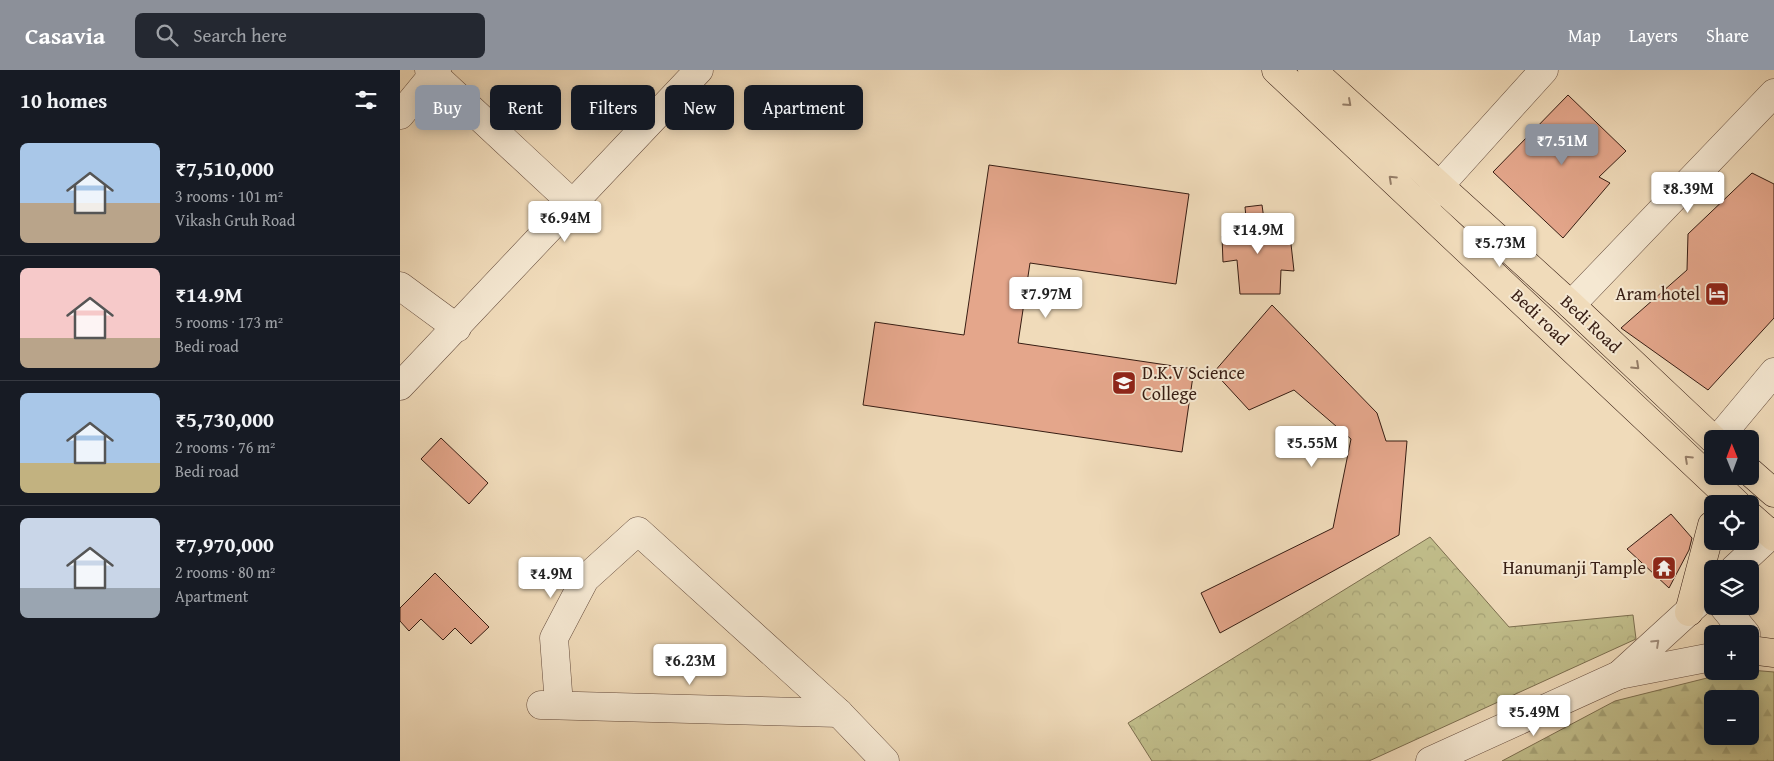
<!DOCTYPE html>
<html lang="en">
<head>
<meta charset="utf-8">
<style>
	body { margin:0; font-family:"Gentium Book Plus",serif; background:#242831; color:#f1f3f6; height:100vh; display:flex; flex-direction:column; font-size:19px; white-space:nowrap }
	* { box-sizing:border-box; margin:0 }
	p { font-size:16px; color:#9ea1a6 }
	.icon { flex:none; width:28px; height:28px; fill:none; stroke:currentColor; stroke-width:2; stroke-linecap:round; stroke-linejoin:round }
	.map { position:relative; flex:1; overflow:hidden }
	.sheet { display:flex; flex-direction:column; background:#171b24; width:400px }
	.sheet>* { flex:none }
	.top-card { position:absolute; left:15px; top:15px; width:475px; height:45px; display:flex; gap:10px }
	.needle { width:32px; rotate:359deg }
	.buttons { position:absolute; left:1304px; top:360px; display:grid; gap:10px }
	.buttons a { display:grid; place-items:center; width:55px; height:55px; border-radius:8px; background:#171b24; box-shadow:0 2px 12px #0003; font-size:25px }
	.price { position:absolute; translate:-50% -42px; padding:0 11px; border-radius:5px; background:#fff; color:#222; font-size:16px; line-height:32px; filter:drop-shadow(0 1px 2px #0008) }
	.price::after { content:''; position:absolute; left:50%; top:30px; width:15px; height:11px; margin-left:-8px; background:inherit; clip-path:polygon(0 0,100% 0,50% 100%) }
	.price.on { background:#8c9099; color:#fff }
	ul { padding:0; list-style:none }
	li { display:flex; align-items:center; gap:15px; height:125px; padding:0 20px }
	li+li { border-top:1px solid #363941 }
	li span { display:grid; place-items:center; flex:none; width:140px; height:100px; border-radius:8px; color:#555 }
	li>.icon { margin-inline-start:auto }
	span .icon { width:60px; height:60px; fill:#fffc; stroke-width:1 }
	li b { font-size:21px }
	h2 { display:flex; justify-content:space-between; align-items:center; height:60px; padding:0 20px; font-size:21px }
	.chip { padding:0 18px; border-radius:8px; background:#171b24; box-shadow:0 2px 12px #0003; font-size:18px; line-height:45px }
	.chip.on { background:#8c9099; color:#fff }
	header { display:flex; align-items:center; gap:30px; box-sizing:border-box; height:70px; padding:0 25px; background:#8c9099; color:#fff }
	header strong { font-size:24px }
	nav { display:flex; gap:28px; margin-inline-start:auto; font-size:18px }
	.search { width:350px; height:45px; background:#242831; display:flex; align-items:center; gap:12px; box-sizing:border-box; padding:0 18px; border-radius:8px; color:#9ea1a6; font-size:19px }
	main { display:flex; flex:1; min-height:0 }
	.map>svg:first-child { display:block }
</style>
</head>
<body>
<header>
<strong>Casavia</strong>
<div class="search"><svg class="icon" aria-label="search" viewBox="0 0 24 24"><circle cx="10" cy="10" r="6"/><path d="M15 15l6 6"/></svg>Search here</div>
<nav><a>Map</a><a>Layers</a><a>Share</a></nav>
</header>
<main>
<section class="sheet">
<h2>10 homes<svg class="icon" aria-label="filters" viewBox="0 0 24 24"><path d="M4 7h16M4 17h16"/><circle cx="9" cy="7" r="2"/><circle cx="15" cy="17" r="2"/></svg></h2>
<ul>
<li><span style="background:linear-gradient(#a9c7e8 60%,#b9a48a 0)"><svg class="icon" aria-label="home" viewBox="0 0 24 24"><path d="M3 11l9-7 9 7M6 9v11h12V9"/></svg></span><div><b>₹7,510,000</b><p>3 rooms · 101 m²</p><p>Vikash Gruh Road</p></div></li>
<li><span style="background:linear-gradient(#f6c9c9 70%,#b9a48a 0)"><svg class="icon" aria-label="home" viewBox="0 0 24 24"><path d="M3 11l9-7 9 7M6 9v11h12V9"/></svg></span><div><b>₹14.9M</b><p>5 rooms · 173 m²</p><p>Bedi road</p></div></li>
<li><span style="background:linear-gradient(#a9c7e8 70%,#c2b280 0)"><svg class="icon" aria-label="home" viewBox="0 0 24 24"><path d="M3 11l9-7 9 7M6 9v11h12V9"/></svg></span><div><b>₹5,730,000</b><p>2 rooms · 76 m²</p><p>Bedi road</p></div></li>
<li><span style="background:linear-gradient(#c9d6e8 70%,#9aa5b1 0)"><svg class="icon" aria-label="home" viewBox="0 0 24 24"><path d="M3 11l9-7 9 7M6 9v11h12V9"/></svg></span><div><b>₹7,970,000</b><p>2 rooms · 80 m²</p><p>Apartment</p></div></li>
</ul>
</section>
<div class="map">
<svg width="1374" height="691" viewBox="0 0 1374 691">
	<defs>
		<pattern id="forest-firs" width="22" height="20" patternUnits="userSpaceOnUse" patternTransform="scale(1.25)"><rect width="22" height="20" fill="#c1be8b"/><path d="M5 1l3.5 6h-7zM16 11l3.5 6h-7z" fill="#a6a377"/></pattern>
		<pattern id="park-crowns" width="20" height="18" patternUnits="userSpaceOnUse" patternTransform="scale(1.25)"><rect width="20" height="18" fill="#c1be8b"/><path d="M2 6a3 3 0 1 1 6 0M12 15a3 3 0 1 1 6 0" fill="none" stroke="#a6a377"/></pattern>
	</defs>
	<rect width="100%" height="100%" fill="#f0dbba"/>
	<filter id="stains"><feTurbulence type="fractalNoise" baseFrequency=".004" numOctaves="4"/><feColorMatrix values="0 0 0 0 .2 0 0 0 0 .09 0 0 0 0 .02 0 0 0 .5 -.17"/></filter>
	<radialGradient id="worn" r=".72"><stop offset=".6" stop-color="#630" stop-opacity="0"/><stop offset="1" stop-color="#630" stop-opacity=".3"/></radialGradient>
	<path fill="url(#forest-firs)" stroke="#7c6e4f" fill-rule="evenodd" d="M1350,600L1374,602V691H1102L1215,631L1335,601ZM1312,629H1350V666H1312Z"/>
	<path fill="url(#park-crowns)" stroke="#7c6e4f" d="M1030,467L1109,557L1233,545L1236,569L969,691H752L728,653Z"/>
	<g fill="#e4a68b" stroke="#371d13">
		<path d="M1168,25L1226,81L1199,107L1210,113L1163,168L1093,102Z"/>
		<path d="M589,95L789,124L776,214L630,193L618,273L794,299L782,382L463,335L475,252L564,265Z"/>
		<path d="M1352,103L1374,114V248L1308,320L1221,258L1287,200L1288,164Z"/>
		<path d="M862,135L866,164L890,165L894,201L881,200L880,224H840L837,190L823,192L822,166L830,160L847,158L845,137Z"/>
		<path d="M872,235L977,343L986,371H1007L999,465L820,563L801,523L933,458L951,369L894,320L849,340L814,302Z"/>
		<path d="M41,368L88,413L69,434L21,389Z"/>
		<path d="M1271,444L1292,468L1289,480L1269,518L1227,479Z"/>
		<path d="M35,503L89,557L71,574L55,558L43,570L21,549L9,561L0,551V538Z"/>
	</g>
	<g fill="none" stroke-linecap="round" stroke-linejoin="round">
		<defs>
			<g id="minor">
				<path d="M29,0L172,133"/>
				<path d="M0,45L37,0"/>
				<path d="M1023,134L1144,0"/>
				<path d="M0,216L57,258"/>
				<path d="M1171,235L1374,23"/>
				<path d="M0,316L299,0"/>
				<path d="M1318,369L1374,302"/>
				<path d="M1334,499L1374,462"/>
				<path d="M1323,536L1346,564"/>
				<path d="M1219,605L1312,520"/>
				<path d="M141,635L439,643"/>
				<path d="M159,635L154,568L185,509L238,461L439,643L485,691"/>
				<path d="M1030,691L1219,605L1312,587"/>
			</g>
			<g id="major">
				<path d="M876,0L1337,434"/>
				<path d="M912,0L1171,235L1313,369"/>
				<path d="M1350,402L1374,423"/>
				<path d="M1350,446L1374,467"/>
				<path d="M1289,542L1312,455"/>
				<path d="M1350,580L1374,583"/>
			</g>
		</defs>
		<use href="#minor" stroke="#654c3d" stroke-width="29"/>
		<use href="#major" stroke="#371d13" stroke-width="29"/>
		<use href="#minor" stroke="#f5e8d2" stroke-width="28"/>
		<use href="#major" stroke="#f0dbba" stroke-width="28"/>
	</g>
	<defs><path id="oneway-chevron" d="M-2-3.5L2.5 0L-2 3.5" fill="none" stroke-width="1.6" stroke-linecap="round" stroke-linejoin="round" transform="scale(1.25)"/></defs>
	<g stroke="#947c66">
		<use href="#oneway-chevron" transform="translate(948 33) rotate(42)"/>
		<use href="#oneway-chevron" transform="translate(992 109) rotate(-137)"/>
		<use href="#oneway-chevron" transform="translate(1236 296) rotate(43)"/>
		<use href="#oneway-chevron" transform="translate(1288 389) rotate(-137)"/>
	</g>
	<use stroke="#a08d7c" href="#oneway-chevron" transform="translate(1256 573) rotate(-43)"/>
	<defs>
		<symbol id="hotel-square" viewBox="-11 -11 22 22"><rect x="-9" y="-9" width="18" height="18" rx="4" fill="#8f2418" stroke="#f5e8d2"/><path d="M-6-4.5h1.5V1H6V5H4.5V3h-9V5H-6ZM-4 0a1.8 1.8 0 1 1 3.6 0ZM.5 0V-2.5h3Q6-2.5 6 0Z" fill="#fff"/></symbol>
		<symbol id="university-square" viewBox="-11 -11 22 22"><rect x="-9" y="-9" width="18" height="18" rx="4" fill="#8f2418" stroke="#f5e8d2"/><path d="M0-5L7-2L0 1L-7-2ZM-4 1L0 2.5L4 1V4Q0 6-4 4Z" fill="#fff"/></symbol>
		<symbol id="temple-square" viewBox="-11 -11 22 22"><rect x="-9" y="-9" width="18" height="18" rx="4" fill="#8f2418" stroke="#f5e8d2"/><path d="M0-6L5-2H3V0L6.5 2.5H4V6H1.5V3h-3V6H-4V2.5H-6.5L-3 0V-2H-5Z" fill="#fff"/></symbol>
	</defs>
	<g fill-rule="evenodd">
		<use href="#hotel-square" x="1303" y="210" width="28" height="28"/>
		<use href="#university-square" x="710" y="299" width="28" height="28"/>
		<use href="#temple-square" x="1250" y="484" width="28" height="28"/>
	</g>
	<g text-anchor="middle" stroke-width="4" stroke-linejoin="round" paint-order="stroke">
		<g font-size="18" fill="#371d13" stroke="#f5e8d2" text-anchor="end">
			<text x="1300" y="230">Aram hotel</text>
			<text x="742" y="309" text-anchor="start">D.K.V Science<tspan x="742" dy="21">College</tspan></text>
			<text x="1246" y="504">Hanumanji Tample</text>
		</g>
		<g font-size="18" fill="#371d13" stroke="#f5e8d2">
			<text transform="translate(1140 247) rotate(44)" y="6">Bedi road</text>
			<text transform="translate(1191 254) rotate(43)" y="6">Bedi Road</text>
		</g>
	</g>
	<rect width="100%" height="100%" filter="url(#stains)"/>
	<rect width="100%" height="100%" fill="url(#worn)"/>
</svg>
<div class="buttons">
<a><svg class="needle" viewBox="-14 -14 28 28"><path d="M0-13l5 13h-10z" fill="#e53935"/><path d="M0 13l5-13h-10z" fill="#9ea1a6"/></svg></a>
<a><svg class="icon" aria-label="locate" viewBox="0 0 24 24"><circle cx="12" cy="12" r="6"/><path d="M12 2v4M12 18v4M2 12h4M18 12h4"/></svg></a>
<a><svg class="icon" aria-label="layers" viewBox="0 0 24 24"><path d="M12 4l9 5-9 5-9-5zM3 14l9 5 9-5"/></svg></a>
<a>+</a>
<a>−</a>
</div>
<b class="price on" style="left:1162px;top:96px">₹7.51M</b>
<b class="price" style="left:1288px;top:144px">₹8.39M</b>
<b class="price" style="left:165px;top:173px">₹6.94M</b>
<b class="price" style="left:858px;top:185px">₹14.9M</b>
<b class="price" style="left:1100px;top:198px">₹5.73M</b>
<b class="price" style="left:646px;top:249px">₹7.97M</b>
<b class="price" style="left:912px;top:398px">₹5.55M</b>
<b class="price" style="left:151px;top:529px">₹4.9M</b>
<b class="price" style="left:290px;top:616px">₹6.23M</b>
<b class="price" style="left:1134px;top:667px">₹5.49M</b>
<div class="top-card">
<a class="chip on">Buy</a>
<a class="chip">Rent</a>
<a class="chip">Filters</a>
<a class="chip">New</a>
<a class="chip">Apartment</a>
</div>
</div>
</main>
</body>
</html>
